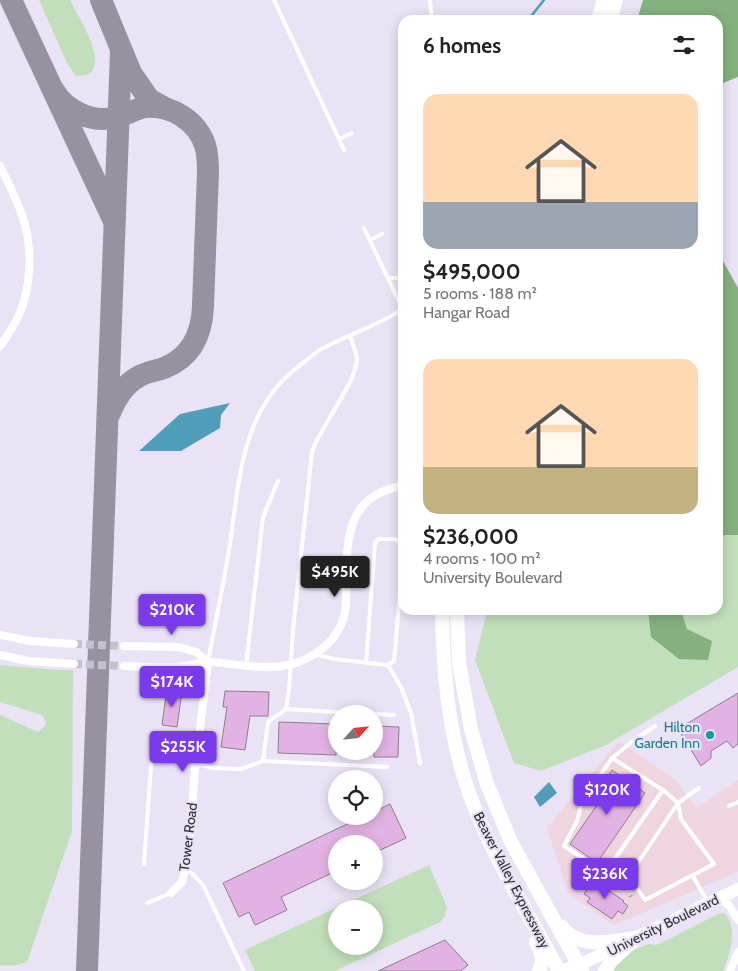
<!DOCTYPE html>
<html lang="en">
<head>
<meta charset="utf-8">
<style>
	body { margin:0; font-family:Cabin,sans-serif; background:#f6f6f6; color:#222; height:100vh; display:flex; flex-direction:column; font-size:19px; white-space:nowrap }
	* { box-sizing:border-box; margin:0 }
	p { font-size:16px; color:#767676 }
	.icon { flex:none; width:28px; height:28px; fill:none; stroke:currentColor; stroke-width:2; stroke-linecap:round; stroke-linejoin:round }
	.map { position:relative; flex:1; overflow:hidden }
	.drawer { position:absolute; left:398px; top:15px; width:325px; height:600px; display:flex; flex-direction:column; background:#fff; border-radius:15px; box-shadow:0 2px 12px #0003 }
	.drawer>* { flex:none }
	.needle { width:32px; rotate:63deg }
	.buttons { position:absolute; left:328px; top:705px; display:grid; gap:10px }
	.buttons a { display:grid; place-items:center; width:55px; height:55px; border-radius:50%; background:#fff; box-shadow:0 2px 12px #0003; font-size:25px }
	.price { position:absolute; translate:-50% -42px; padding:0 11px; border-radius:5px; background:#7c3aed; color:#fff; font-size:16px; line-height:32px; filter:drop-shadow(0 1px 2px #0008) }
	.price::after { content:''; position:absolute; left:50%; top:30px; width:15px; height:11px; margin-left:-8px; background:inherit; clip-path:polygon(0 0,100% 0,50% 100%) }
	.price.on { background:#222; color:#fff }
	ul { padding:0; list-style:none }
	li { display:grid; align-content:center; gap:10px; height:265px; padding:0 25px }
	li span { display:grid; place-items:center; height:155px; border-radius:15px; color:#555 }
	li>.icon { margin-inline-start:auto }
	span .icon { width:90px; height:90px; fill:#fffc; stroke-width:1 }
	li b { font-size:21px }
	h2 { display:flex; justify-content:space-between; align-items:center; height:60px; padding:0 25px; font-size:21px }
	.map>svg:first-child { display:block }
</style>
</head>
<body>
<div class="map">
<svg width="738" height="971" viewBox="0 0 738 971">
	<rect width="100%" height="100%" fill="#eae3f6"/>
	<path fill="#eed5e0" d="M619,741L677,781L696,808L738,780V872L614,925L568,893L547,828Z"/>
	<g fill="#c0dfba" fill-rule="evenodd">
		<path d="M39,0H70C78,17 119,78 76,76L67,63Z"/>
		<path d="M724,535H738V667L606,745L541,771L514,763L475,660L487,610H648L651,637L711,641L687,629L681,610H718V544Z"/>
		<path d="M0,665L58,670H73L72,831L27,962C18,965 9,967 0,965V715L38,732L44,727L46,722L42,715L0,702Z"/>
		<path d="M429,865L447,907L445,916L440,922L335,971H255L245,950ZM336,909H374V946H336Z"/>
		<path d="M724,913C738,924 731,953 723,971H612L625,954L648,944L656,945L669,939L718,914Z"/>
	</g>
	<g fill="#85b17e">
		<path d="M643,0H738V77L718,85V20H637Z"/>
		<path d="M718,252L738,288V535H724L718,544Z"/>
		<path d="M648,610H681L687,629L712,641L708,660L679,659L651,637Z"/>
	</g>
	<g fill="#519ebb">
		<path d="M230,403L221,415L220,428L181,451H139L180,414Z"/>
		<path d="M549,782L557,793L540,807L534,797Z"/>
	</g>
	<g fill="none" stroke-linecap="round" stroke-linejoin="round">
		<path stroke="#519ebb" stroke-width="2.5" d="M528,20L544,0"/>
		<g stroke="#9892a0" stroke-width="22">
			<path d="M11,0L113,219"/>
			<path d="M101,0L131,73L149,99L167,109"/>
			<path d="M54,91C66,111 93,124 116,117C126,115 135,109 145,107C171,104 197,121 205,145C208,154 208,163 208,172L203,306C202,333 192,357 164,368C156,371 146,372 138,377C125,384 115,399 110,413"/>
			<path d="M87,971L121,51"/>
		</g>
	</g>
	<g fill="#e3b2e4" stroke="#8c7e8c">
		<path d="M167,688L182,691L177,727L162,725Z"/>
		<path d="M225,691L269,692L268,716H250L245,750L221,747L227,707H223Z"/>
		<path d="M738,693V744L733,748L727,741L711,751V758L701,766L678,729Z"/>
		<path d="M279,722L336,724V755L278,753Z"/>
		<path d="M374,726L399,727L398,757H374Z"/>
		<path d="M612,770L645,793L597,863L570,844L597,805L591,801Z"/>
		<path d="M390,804L406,838L374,853V844H336V871L281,897L287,910L255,925L249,912L239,917L223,883L364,816H374V812Z"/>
		<path d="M594,880L624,901L623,902L628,906L623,914L618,911L612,919L587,902L590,898L584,894Z"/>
		<path d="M445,940L468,965L461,971H378Z"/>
	</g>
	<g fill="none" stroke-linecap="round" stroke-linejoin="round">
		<g stroke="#c5bfcf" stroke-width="8" stroke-dasharray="8 4" stroke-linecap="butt">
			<path d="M74,644L124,646"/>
			<path d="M74,664L124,666"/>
		</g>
		<path stroke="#898490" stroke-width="1" stroke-dasharray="4 2.5" stroke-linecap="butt" d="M629,897L635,894"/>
		<g stroke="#fff" stroke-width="4">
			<path d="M274,0L344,150"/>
			<path d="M430,0L432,20"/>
			<path d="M339,139L352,133"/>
			<path d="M364,228L402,308"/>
			<path d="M370,240L382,234"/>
			<path d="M388,278H402"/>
			<path d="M315,654L334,659L388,665L394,661L402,571"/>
			<path d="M208,662C215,624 223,587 229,550C239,486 240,414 294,370C302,364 310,357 318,351C345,335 377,327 402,309"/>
			<path d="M366,663L375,543L379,539H395L402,544"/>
			<path d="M388,665L401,687L411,713L420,763"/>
			<path d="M246,666L263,517L278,481"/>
			<path d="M286,709L369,714"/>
			<path d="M374,714L394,715"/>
			<path d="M655,726L633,741L612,758L582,802L577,821L564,846L617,880L629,876L678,803L699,788"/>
			<path d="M612,758L663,790L678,803L681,819L714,864L645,900L629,876"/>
			<path d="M263,761L387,767"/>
			<path d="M196,764L213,768L241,769L263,761L268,722L286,709L289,690L293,630L312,452C320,427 358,380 357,358C356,351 352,343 350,336"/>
			<path d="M729,806L738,802"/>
			<path d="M144,864L153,738L198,741"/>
			<path d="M186,867L203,885L244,971"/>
			<path d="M605,873L663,790"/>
			<path d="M693,876L707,901"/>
			<path d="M147,903L171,893"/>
		</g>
		<g stroke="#fff" stroke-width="8">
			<path d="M0,166C8,182 16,198 22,215C33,247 32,287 18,317C13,327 7,337 0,346"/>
			<path d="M0,635L30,641L74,644"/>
			<path d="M124,646L179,647L196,652L208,662"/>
			<path d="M0,655L28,661L74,664"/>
			<path d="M124,666C141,667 159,668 177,667C188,666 200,662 211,662C241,664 272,673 301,661C321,653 339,637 344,616C347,606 346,596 346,586C347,538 346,496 402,486"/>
			<path d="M171,893L182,882L185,870L189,848L195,770L208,662"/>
			<path d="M718,899L729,905L738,920"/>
			<path d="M730,971L738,952"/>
		</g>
		<path stroke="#fff" stroke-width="12" d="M560,971L579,965L738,889"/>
		<g stroke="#fff" stroke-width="14">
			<path d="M598,20L604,0"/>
			<path d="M610,20L616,0"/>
			<path d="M442,610C443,671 448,732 468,790C490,854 528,912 559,971"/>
			<path d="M457,610L459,663L471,729L487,784L511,842L582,971"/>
			<path d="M562,927C580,950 611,941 636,938"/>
			<path d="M536,942C542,953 544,960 539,971"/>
			<path d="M605,971L611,961L636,938"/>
		</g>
	</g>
	<circle fill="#0f9aa8" stroke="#eae3f6" stroke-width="2" cx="710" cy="735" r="5"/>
	<g text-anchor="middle" stroke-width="4.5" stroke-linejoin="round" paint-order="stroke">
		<g font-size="14" fill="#0d838f" stroke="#eae3f6" text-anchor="end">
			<text x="700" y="732">Hilton<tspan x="700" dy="16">Garden Inn</tspan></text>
		</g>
		<g font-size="14" fill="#312e35" stroke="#eae3f6">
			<text transform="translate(188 837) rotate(-83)" y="5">Tower Road</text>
			<text transform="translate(512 880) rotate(63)" y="5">Beaver Valley Expressway</text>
			<text transform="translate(663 925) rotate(-26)" y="5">University Boulevard</text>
		</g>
	</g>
</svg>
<div class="buttons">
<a><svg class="needle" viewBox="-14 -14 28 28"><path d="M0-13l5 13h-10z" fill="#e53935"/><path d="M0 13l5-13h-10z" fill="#767676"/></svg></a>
<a><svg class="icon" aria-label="locate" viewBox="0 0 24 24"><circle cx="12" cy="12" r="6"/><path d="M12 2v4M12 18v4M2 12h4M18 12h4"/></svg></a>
<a>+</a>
<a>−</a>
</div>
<b class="price on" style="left:335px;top:598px">$495K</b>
<b class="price" style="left:172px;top:636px">$210K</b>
<b class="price" style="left:172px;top:708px">$174K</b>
<b class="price" style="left:183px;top:773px">$255K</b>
<b class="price" style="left:607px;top:816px">$120K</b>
<b class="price" style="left:605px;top:900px">$236K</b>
<section class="drawer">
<h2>6 homes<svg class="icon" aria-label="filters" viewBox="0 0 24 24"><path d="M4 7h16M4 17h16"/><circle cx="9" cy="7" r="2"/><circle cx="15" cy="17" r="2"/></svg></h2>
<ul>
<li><span style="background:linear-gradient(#ffd9b3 70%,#9aa5b1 0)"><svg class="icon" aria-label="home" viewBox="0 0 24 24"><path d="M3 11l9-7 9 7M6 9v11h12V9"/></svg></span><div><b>$495,000</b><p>5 rooms · 188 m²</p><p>Hangar Road</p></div></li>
<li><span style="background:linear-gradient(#ffd9b3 70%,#c2b280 0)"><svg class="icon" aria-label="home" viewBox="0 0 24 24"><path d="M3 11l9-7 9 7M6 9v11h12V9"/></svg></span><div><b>$236,000</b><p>4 rooms · 100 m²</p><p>University Boulevard</p></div></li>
</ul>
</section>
</div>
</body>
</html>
